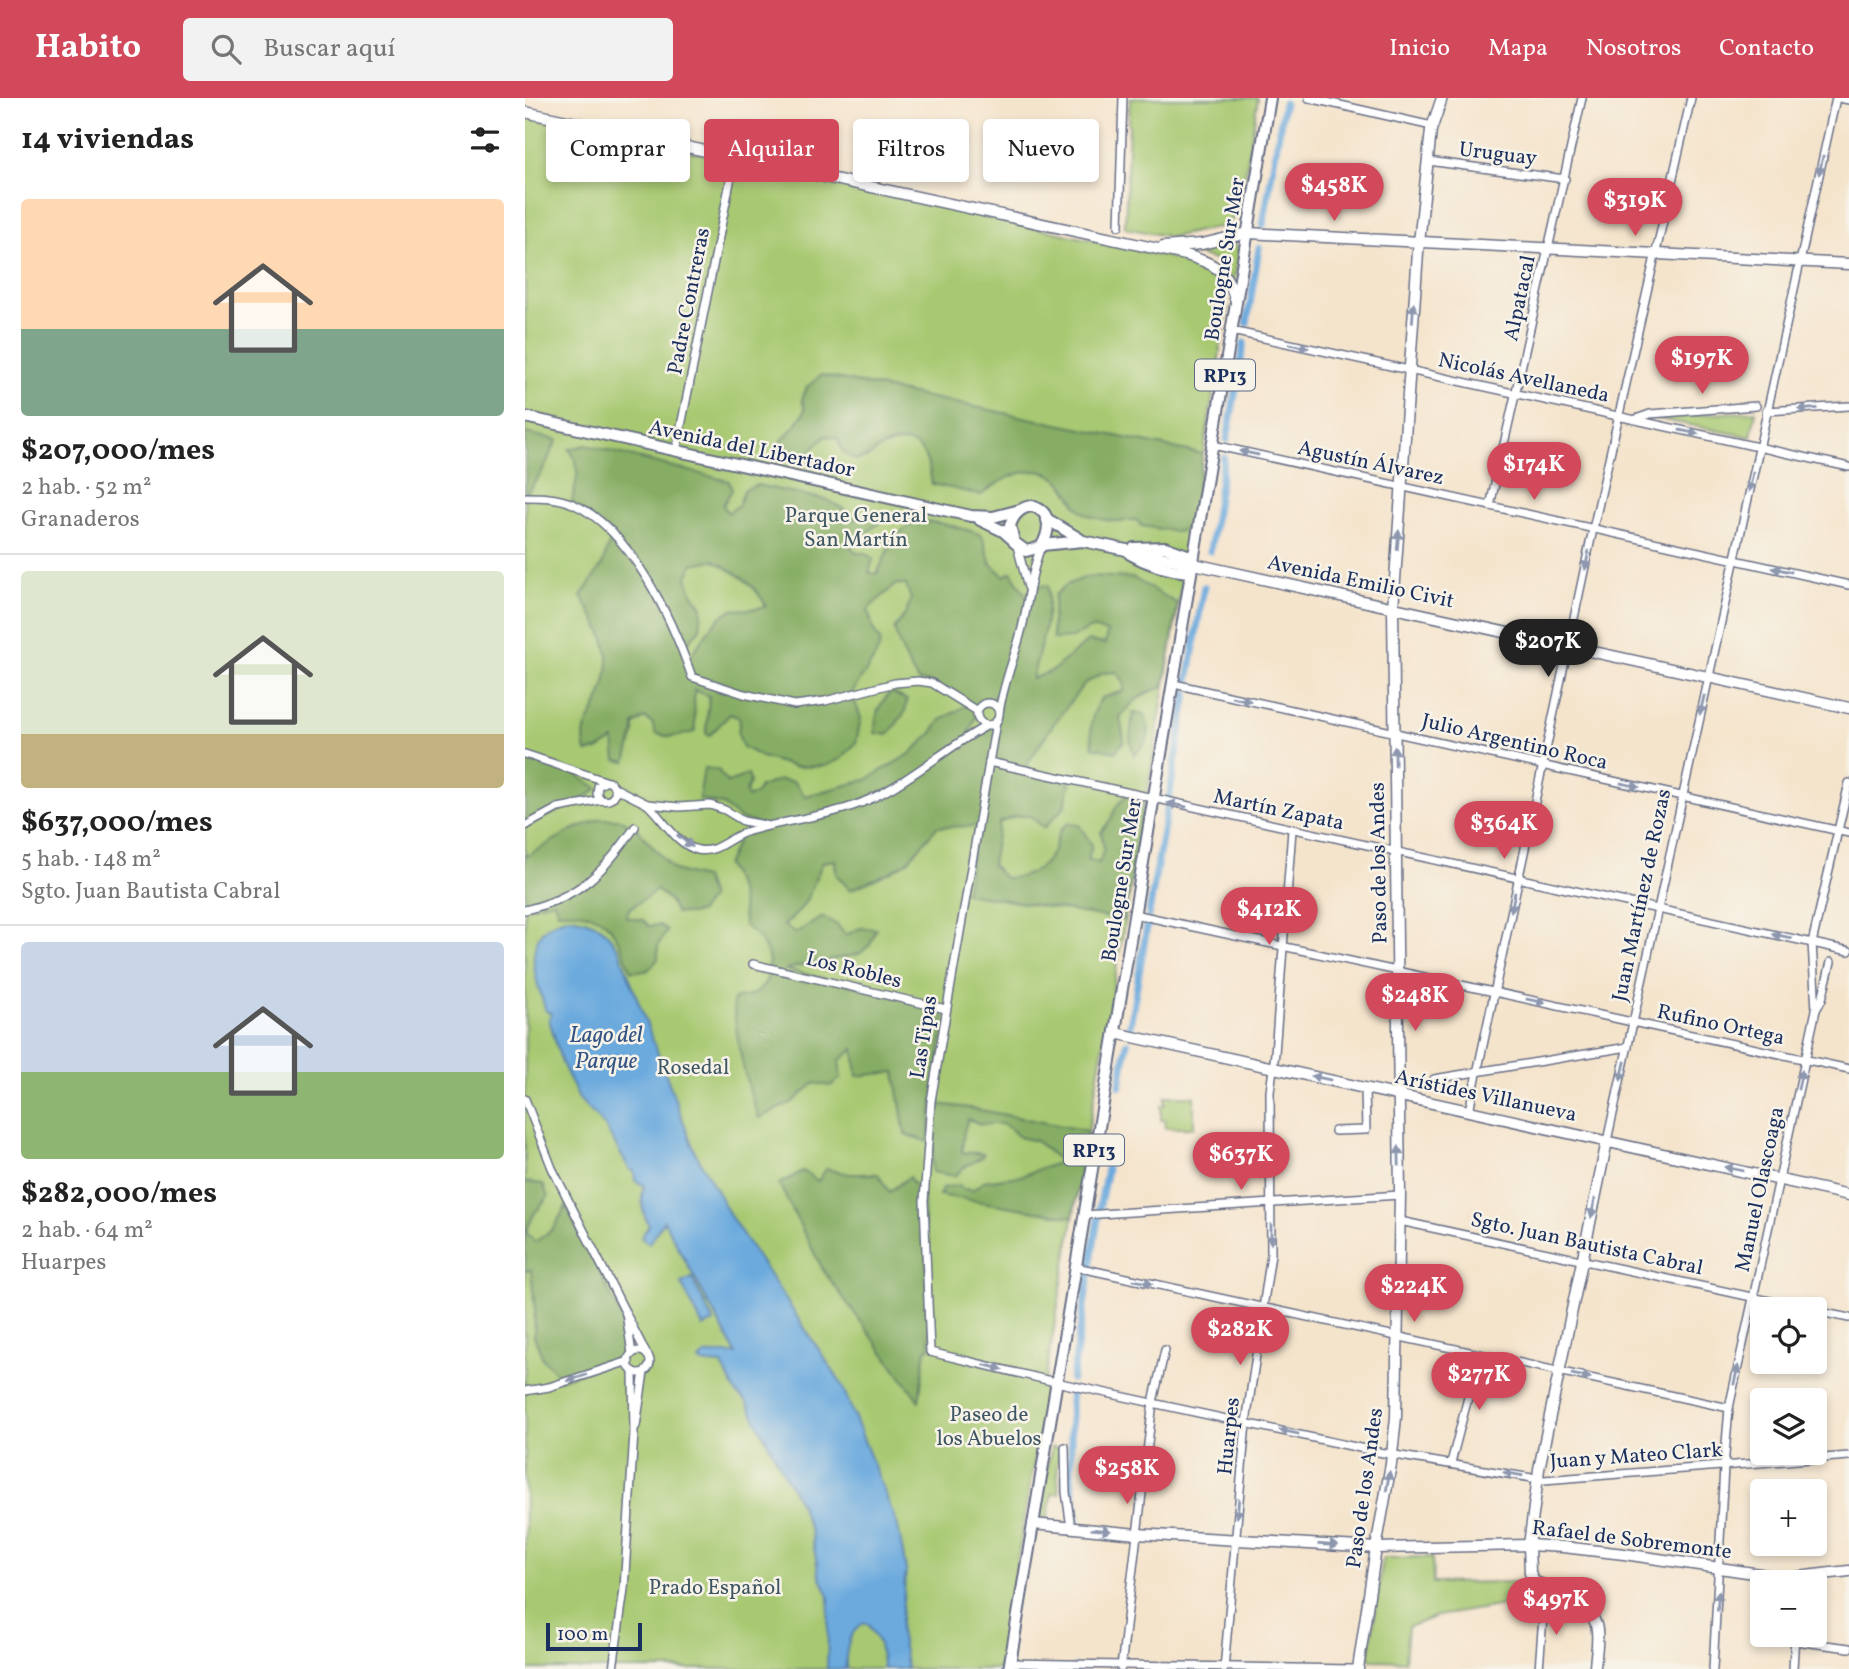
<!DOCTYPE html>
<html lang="es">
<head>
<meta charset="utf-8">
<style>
	body { margin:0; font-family:Vollkorn,serif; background:#f2f2f2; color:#222; height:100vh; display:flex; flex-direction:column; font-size:26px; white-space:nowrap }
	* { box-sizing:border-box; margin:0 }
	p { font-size:23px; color:#767676 }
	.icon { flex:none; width:38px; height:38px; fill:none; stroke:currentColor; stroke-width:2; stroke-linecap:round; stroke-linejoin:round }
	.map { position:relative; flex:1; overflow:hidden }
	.drawer { display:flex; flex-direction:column; background:#fff; width:525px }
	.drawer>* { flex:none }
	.top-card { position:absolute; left:21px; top:21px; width:665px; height:63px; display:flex; gap:14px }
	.tools { position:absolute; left:1225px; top:1199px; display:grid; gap:14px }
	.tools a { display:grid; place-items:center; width:77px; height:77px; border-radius:7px; background:#fff; box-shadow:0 4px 10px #0003; font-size:35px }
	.scale { position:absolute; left:21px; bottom:18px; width:96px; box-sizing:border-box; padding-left:7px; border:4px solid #1b2f5e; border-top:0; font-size:19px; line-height:24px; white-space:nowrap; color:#1b2f5e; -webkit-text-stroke:5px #f7f3e8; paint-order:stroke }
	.price { position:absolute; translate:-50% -60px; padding:0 16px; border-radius:24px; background:#d1495b; color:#fff; font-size:23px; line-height:46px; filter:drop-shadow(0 2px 4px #0008) }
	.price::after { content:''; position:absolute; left:50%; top:42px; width:21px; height:16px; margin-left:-10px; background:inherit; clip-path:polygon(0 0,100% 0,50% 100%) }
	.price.active { background:#222; color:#fff }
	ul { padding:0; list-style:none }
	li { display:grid; align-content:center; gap:14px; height:371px; padding:0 21px }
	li+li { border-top:2px solid #e0e0e0 }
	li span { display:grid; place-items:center; height:217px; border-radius:7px; color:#555 }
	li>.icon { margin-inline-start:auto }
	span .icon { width:126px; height:126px; fill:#fffc; stroke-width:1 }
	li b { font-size:30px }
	h2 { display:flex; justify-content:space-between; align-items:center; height:84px; padding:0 21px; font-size:30px }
	.tag { padding:0 24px; border-radius:7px; background:#fff; box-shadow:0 4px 10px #0003; font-size:24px; line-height:63px }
	.tag.active { background:#d1495b; color:#fff }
	header { display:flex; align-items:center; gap:42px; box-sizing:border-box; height:98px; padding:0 35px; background:#d1495b; color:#fff }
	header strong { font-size:33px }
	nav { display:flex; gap:38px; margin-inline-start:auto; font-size:24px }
	.search { width:490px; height:63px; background:#f2f2f2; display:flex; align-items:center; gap:18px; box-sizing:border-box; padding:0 24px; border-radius:7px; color:#767676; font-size:26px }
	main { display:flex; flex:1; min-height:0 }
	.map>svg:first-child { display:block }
</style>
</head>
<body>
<header>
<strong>Habito</strong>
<div class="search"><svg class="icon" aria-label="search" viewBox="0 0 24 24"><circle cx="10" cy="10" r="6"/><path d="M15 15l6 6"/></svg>Buscar aquí</div>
<nav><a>Inicio</a><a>Mapa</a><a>Nosotros</a><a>Contacto</a></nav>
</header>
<main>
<section class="drawer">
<h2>14 viviendas<svg class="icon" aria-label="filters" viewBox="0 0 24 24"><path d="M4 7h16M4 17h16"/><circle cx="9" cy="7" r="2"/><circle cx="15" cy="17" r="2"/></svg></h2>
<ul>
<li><span style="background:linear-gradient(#ffd9b3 60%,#7fa58c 0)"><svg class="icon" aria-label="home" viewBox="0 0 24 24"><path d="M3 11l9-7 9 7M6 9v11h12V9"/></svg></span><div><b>$207,000/mes</b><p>2 hab. · 52 m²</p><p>Granaderos</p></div></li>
<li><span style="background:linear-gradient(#dfe7d0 75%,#c2b280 0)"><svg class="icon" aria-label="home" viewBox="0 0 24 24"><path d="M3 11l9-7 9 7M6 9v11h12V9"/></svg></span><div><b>$637,000/mes</b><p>5 hab. · 148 m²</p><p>Sgto. Juan Bautista Cabral</p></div></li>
<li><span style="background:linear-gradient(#c9d6e8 60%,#8fb573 0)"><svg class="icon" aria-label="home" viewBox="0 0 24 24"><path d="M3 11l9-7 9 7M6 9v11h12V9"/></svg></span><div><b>$282,000/mes</b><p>2 hab. · 64 m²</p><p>Huarpes</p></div></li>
</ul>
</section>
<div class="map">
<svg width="1324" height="1571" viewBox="0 0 1324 1571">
	<rect width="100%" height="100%" fill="#f7f3e8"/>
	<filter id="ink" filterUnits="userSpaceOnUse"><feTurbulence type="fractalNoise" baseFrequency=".0143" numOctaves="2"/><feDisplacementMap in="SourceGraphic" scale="14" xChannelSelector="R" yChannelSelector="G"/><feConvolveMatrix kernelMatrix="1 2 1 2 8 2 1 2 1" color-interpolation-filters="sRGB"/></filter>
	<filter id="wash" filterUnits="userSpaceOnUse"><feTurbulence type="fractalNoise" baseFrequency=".00686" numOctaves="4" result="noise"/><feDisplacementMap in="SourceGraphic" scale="28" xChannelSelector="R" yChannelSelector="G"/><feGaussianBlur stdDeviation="1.57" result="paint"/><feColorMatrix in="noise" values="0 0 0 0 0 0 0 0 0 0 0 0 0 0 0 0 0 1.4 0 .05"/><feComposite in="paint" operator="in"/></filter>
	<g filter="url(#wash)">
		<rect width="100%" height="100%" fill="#f5e4cc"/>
		<g fill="#a8c972" stroke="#627c68" stroke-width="2">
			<path d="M605,0H733L714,115L699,128L646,139L600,130Z"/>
			<path d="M0,19L221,65L683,168C697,182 702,192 702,212L623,689L520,1282L519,1291L521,1292L474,1571H0Z"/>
			<path d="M706,144L714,151L709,185L690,162L649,150Z"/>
			<path d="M1231,313L1226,339L1128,320Z"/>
			<path d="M640,998H669V1030H640V1022H636V1007H640Z"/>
			<path d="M526,1349L535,1351L532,1366L534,1396H527L522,1421H514Z"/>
			<path d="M907,1459L908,1485L993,1484L992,1505L912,1518L883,1529L880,1563L846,1562L844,1559L858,1460Z"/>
		</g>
		<g fill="#86ad64" stroke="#506e61" stroke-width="2" fill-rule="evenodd">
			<path d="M296,277L678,356L667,425L653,434L617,428L611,422H601L597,424C584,423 569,421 559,415C549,408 547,397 539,388C516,358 479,379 456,397L407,386C403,358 395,334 360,348C347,353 348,360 330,362L318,354L312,340L301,338L279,359L249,353C259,338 273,328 280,312L277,301L282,289Z"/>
			<path d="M0,335L32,342L17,374L0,398Z"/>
			<path d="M61,347L204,383L207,392L198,407L203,415L214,407L219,392L232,387L302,402L317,410L329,421L349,414L354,425L325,448L331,455H340L348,461L344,475L352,476L367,443L387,423C411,422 435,429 457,437L466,466L479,478L486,474L502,499L516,487L523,488C526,520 514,551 507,581L527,573L563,543L580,546L582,534L566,530L547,540L528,541L527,524L530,497L541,487L564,478L608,480L653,506L639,589C619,594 607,603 595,619L599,643L590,654L568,649C564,627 566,619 576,600L599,593V584L592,574L578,575L559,586L527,628L499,671L545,685L540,708L519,730L505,718H490L474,725L467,767L479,780C500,780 516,774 527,755C535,741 528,737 543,725L554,727L567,747L563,761L574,765L579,751L576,734L586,721L591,709L603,695L620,699L599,822L440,795L452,728L412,729L382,764L363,775L325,792L311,776L310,762L298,764C285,791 285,807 259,827L270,835L298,819L312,827L321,837L335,830L351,831L345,847L334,856L260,871L421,911L403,1044L380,1036L370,974L332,978L329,951L314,963L316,980L305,988L289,985L268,1004L234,1020C219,983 212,944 208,905L210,900C254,899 254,848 219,828C218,802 215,789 201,767L216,735L241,728L215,721L198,707L174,701L179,670L193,672L203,685L223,676L225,684L221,694L223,699L230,697L235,689L254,682L269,684L280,698L341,682L386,655L406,636L416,622L442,607L407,585L393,583C382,566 375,550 369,531L381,515L386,501L381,487L371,486L343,511L348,531L356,544C351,564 336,577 327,596L336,620L331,645L316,661L300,668L270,669L237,659L218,649L213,636L215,620L205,616L184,638L181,635L184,598L169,592L170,634L146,639L131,636L127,625L120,620L109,626V635L101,664L91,662L89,642L73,652L61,654C56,632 61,629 71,609C94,559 82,541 56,498L77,467L87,437L47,405C50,384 59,369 44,351ZM188,462C210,474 230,485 241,508C228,513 220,510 207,512C192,515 172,551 162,563L157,552L175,530L177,509L167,495L162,479L168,466ZM476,591L472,622L444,636L454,610L463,605Z"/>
			<path d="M366,594L382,602L380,614L363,637L350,635C350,617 353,607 366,594Z"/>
			<path d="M608,615L618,616C629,634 624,643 609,657L605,642Z"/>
			<path d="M0,657L46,673L72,690L71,692L52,705L0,728Z"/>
			<path d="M75,721H95L110,729L149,772L179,780L186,799L175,814L164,816L151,815L144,802L132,792L104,811L101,819L118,822L124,828L135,827L142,833L133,847V861L122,873H106C89,829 83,812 33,814L29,803L0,810V755L2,758L47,732Z"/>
			<path d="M411,1006L445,1010L563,1033L548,1119L414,1097L418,1090L434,1087L438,1091L448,1092L459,1083L495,1078L536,1064L511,1043L494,1039L486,1031L477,1026H456L443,1021L439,1033L437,1054L458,1056L457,1059L438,1070L430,1078L407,1074Z"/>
			<path d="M301,1071L325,1076H353L364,1094L384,1079L399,1103L405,1250L401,1251L394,1303L298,1172L254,1086L278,1073L293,1083Z"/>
			<path d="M0,1084L18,1086L23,1099L9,1116L1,1134L10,1144L28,1131L41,1108L97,1220L99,1226V1260L34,1282L28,1271L18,1261L9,1238L10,1212L6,1172L0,1173Z"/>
		</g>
		<g fill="#6caade" stroke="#446c9e" stroke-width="2">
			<path d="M45,819C73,824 79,828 94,852L170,1054L206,1119L316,1285L373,1428L381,1472L375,1533L382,1571H358L354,1546L344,1527L339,1525C323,1534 320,1554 321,1571H302L304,1498L294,1476L286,1435L274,1404L221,1303L212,1296L197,1267L177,1265L174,1262L181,1256H211L139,1123L124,1145L116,1140L124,1127C117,1116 115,1100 119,1087L110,1083L109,1073L105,1072L79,1027L54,1001L36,963L24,921L27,916L21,913C13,887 0,858 17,834C25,825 34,821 45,819Z"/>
			<path d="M167,1180L189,1224L178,1229L156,1185Z"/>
		</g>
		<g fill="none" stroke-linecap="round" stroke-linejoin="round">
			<g stroke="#6caade" stroke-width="7">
				<path d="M738,127L759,5"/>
				<path d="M722,225L734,150"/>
				<path d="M702,342L719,245"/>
				<path d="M685,453L699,360"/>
				<path d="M663,583L679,489"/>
				<path d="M644,700L662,595"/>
				<path d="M624,816L642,710"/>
				<path d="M604,933L623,823"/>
				<path d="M595,988L602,945"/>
				<path d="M574,1111L582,1071"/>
				<path d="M565,1169L573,1120"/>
				<path d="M547,1281L564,1177"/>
				<path d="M546,1292V1379L552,1424"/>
				<path d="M549,1571V1570"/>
			</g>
		</g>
	</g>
	<g filter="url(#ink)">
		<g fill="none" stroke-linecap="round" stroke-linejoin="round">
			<defs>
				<g id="street">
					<path d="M784,0L907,28"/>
					<path d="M1314,0L1324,2"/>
					<path d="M903,63L1040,81"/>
					<path d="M594,128L598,0"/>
					<path d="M707,233L1324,369"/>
					<path d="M1241,313L1324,308"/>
					<path d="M1111,321L1125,316L1231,308"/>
					<path d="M688,347L1324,487"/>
					<path d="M151,353L210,59"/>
					<path d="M0,399C15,399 33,399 48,406C106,431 147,522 167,579L219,596L270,607L300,603L370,585L393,583L407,585L452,613"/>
					<path d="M965,408L1057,0"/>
					<path d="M492,448L503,489"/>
					<path d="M649,586L1324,735"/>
					<circle cx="463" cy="616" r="11"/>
					<path d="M474,615C478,586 490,559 497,530C504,502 505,476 516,449"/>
					<path d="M471,624L406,1003L399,1103L405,1254L526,1283L858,1355L1019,1382L1324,1358"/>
					<path d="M0,656L86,685C95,694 88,705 76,702L72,696L73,688L80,684"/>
					<path d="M464,664L1324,853"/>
					<path d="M90,690L122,706L154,709L185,707L200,712L218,723L240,727"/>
					<path d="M122,706C138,720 151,747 173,752C191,756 205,739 221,734C255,723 292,720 325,709C377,692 416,652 463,627"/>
					<path d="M0,728L33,710L76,702"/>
					<path d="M0,812C55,799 79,774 110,729"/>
					<path d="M609,816L1324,971"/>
					<path d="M228,866L421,911"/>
					<path d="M1292,910L1297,901L1306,864"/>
					<path d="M909,981L1103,949"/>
					<path d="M0,1001L27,1070L122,1257"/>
					<path d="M944,1013L1068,431L1166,0"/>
					<path d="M810,1033L841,1032L840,990"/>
					<path d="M1082,1043L1311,0"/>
					<path d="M559,1117L875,1097"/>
					<path d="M875,1123L1282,1211"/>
					<path d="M551,1169L1204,1310"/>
					<path d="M1290,1213L1324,1220"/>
					<path d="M101,1215L107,1256"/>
					<circle cx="114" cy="1264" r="11"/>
					<path d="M0,1293L24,1289L104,1263"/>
					<path d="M111,1328L119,1274"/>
					<path d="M540,1349L541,1394L546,1430"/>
					<path d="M926,1365L954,1257"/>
					<path d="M1270,1543L1324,1550"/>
					<path d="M485,1565L828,1571"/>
					<path d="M596,1570L628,1304L640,1252"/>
					<path d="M88,1571L99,1491L109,1335L108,1273"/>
					<path d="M699,1571L721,1325L746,1156L745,994L750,955L767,732"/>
					<path d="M1014,1571L1019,1506"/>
					<path d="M1188,1571L1199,1369L1204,1310L1291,912L1287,845L1324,685"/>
					<path d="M1268,1571L1270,1536"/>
				</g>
				<g id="secondary">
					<path d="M0,14L661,157C691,166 702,172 711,203"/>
					<path d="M638,149L677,146L723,135L1324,166"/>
					<path d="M669,466L1324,610"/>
					<path d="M590,935L1324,1097"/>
					<path d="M508,1426L612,1436L851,1450L1004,1447L1038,1449L1099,1456L1263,1480L1324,1473"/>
					<path d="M833,1571L851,1450L866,1366L871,1319L875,1097L868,510L893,154L906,32L917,0"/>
					<path d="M1070,1571C1070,1558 1075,1540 1071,1527C1064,1503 1031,1491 1010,1484L1005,1475L1004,1447L1014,1371L1082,1043"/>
				</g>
				<g id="primary">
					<path d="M0,319L446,418L468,419L495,412"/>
					<path d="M507,408C528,414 525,434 516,449L501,453L489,444L485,427C489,416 496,409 507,408Z"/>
					<path d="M522,421L555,441"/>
					<path d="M455,422L478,433L486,440"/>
					<path d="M517,447L558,443L669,466"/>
					<path d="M609,450L640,449L665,458L669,466"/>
					<path d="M605,456C624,467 641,472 663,474L669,466"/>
					<path d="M484,1571L745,0"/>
				</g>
			</defs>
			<use href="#street" stroke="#676e84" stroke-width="10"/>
			<use href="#secondary" stroke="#676e84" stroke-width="13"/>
			<use href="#primary" stroke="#676e84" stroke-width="14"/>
			<use href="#street" stroke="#fff" stroke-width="7"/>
			<use href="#secondary" stroke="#fff" stroke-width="10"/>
			<use href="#primary" stroke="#fff" stroke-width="10"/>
		</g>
		<defs><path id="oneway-solid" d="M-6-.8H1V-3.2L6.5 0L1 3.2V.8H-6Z" transform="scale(1.75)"/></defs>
		<g fill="#8d97ae">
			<use href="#oneway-solid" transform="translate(1296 67) rotate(103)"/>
			<use href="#oneway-solid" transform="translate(888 215) rotate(-86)"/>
			<use href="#oneway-solid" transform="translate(774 248) rotate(12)"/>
			<use href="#oneway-solid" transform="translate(1283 311) rotate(177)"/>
			<use href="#oneway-solid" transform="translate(1164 334) rotate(12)"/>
			<use href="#oneway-solid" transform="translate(724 355) rotate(-168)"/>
			<use href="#oneway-solid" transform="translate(1226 384) rotate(102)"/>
			<use href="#oneway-solid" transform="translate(873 442) rotate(-85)"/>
			<use href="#oneway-solid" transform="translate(1062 462) rotate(101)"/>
			<use href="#oneway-solid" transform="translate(1257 472) rotate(-168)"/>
			<use href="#oneway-solid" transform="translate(716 601) rotate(12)"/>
			<use href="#oneway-solid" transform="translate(1177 607) rotate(103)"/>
			<use href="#oneway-solid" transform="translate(870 658) rotate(-91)"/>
			<use href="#oneway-solid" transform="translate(1105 687) rotate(12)"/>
			<use href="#oneway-solid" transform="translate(652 707) rotate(-168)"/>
			<use href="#oneway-solid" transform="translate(160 743) rotate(38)"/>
			<use href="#oneway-solid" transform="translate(988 804) rotate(101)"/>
			<use href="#oneway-solid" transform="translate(1257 838) rotate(-168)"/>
			<use href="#oneway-solid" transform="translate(1011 903) rotate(12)"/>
			<use href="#oneway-solid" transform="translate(1098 973) rotate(103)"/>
			<use href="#oneway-solid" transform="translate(796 980) rotate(-168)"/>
			<use href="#oneway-solid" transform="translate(1275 982) rotate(-78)"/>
			<use href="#oneway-solid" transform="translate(874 1058) rotate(-91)"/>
			<use href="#oneway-solid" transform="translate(1209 1071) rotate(-168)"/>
			<use href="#oneway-solid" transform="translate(1068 1110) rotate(102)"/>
			<use href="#oneway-solid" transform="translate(746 1136) rotate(90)"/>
			<use href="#oneway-solid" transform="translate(618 1184) rotate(12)"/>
			<use href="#oneway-solid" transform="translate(468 1269) rotate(14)"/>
			<use href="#oneway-solid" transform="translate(1211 1277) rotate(-77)"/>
			<use href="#oneway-solid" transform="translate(1056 1278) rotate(12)"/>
			<use href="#oneway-solid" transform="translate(52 1280) rotate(162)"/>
			<use href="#oneway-solid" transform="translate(764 1334) rotate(-168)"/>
			<use href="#oneway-solid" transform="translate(988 1376) rotate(-170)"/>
			<use href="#oneway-solid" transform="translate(863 1383) rotate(-80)"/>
			<use href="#oneway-solid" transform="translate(713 1410) rotate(95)"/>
			<use href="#oneway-solid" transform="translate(576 1432) rotate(5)"/>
			<use href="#oneway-solid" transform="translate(803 1447) rotate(4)"/>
			<use href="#oneway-solid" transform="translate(1193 1503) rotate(-86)"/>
		</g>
	</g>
	<g text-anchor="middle" stroke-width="5" stroke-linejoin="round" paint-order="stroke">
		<g fill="#f7f3e8" stroke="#5d6a87" stroke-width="2">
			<rect x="670" y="261.5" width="60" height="31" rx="5"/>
			<rect x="539" y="1036.5" width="60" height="31" rx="5"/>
		</g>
		<g font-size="19" font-weight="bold" fill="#1b2f5e">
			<text x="700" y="284">RP13</text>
			<text x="569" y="1059">RP13</text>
		</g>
		<g font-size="21" fill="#1b2f5e" stroke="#f7f3e8">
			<text transform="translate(973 55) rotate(7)" y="7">Uruguay</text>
			<text transform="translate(699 161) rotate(-81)" y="7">Boulogne Sur Mer</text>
			<text transform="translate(994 200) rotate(-78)" y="7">Alpatacal</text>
			<text transform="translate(163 203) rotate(-79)" y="7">Padre Contreras</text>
			<text transform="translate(999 279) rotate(12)" y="7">Nicolás Avellaneda</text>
			<text transform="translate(227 350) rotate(12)" y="7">Avenida del Libertador</text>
			<text transform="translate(846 364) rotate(12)" y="7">Agustín Álvarez</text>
			<text transform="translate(836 483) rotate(12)" y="7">Avenida Emilio Civit</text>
			<text transform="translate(990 643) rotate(13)" y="7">Julio Argentino Roca</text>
			<text transform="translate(754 711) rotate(12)" y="7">Martín Zapata</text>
			<text transform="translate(853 765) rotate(-91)" y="7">Paso de los Andes</text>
			<text transform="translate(596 782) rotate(-81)" y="7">Boulogne Sur Mer</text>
			<text transform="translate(1116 797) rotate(-78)" y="7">Juan Martínez de Rozas</text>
			<text transform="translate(329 871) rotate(14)" y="7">Los Robles</text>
			<text transform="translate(1196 926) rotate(12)" y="7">Rufino Ortega</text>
			<text transform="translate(398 939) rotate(-81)" y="7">Las Tipas</text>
			<text transform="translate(961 997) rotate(12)" y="7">Arístides Villanueva</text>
			<text transform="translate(1234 1091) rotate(-78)" y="7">Manuel Olascoaga</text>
			<text transform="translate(1062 1145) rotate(12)" y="7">Sgto. Juan Bautista Cabral</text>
			<text transform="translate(703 1338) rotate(-84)" y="7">Huarpes</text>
			<text transform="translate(1111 1357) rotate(-4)" y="7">Juan y Mateo Clark</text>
			<text transform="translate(839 1390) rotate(-82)" y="7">Paso de los Andes</text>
			<text transform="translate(1107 1441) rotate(7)" y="7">Rafael de Sobremonte</text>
		</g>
		<g font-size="21" fill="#3e5663" stroke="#f7f3e8">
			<text x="331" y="424">Parque General<tspan x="331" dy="24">San Martín</tspan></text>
			<text x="168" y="976">Rosedal</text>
			<text x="464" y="1323">Paseo de<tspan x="464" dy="24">los Abuelos</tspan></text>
			<text x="190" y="1496">Prado Español</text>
		</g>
		<g font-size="23" font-style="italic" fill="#335484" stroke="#f7f3e8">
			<text x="81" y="944">Lago del<tspan x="81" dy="26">Parque</tspan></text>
		</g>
	</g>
</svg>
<div class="tools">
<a><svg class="icon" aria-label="locate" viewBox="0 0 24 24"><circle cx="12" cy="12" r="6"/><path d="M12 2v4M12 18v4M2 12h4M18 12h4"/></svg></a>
<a><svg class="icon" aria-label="layers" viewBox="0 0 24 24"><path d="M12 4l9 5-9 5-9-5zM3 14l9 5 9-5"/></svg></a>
<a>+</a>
<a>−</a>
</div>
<div class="scale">100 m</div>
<b class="price" style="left:809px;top:125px">$458K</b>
<b class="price" style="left:1110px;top:140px">$319K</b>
<b class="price" style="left:1177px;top:298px">$197K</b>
<b class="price" style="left:1009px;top:404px">$174K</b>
<b class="price active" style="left:1023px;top:581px">$207K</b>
<b class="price" style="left:979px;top:763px">$364K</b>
<b class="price" style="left:744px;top:849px">$412K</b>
<b class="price" style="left:890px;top:935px">$248K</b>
<b class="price" style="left:716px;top:1094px">$637K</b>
<b class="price" style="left:889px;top:1226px">$224K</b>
<b class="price" style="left:715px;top:1269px">$282K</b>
<b class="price" style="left:954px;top:1314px">$277K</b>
<b class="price" style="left:602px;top:1408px">$258K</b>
<b class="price" style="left:1031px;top:1539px">$497K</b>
<div class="top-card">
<a class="tag">Comprar</a>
<a class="tag active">Alquilar</a>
<a class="tag">Filtros</a>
<a class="tag">Nuevo</a>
</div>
</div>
</main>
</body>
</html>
